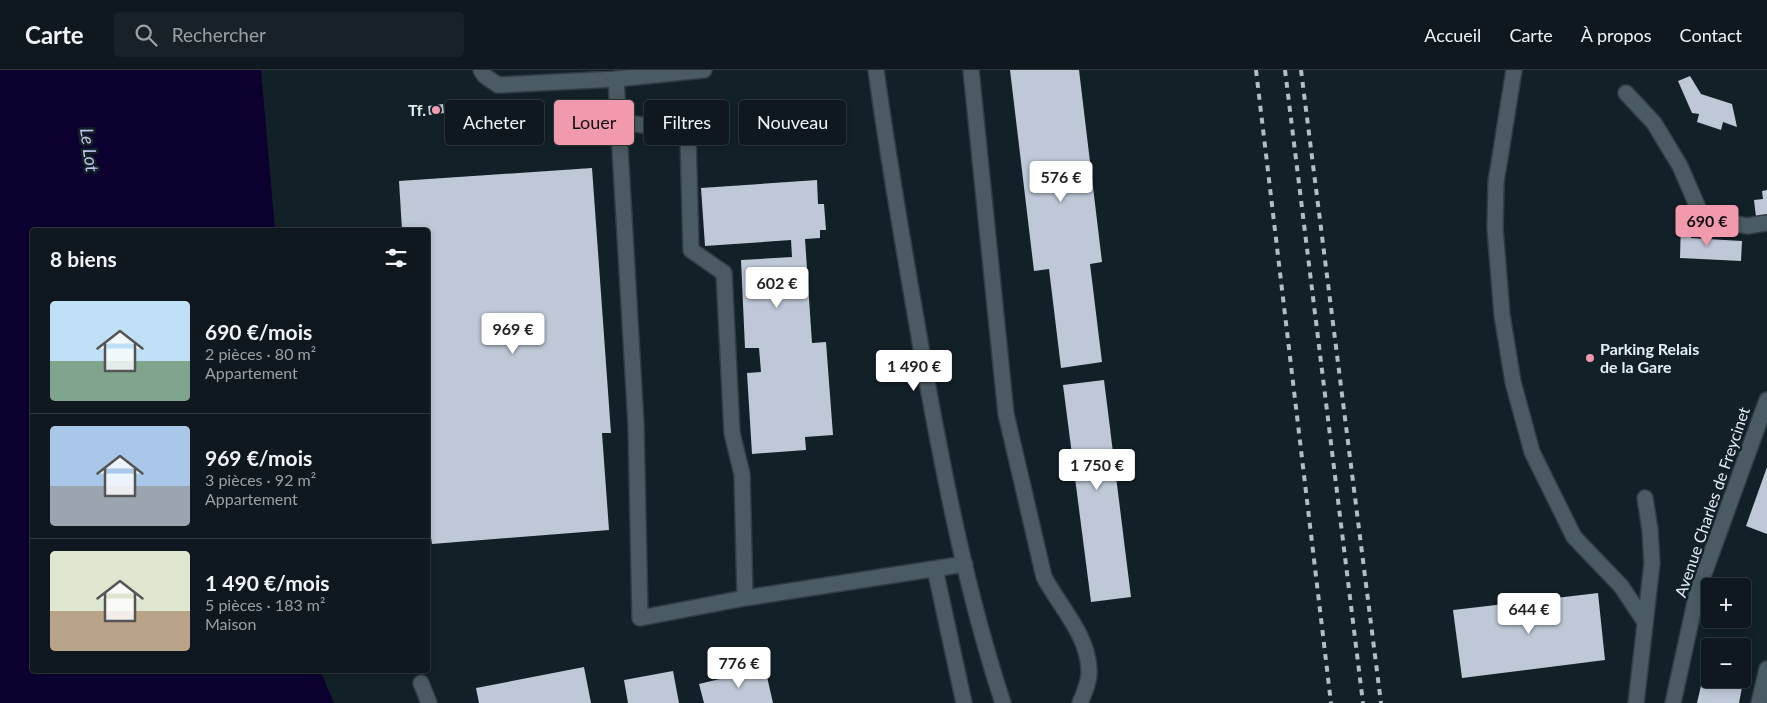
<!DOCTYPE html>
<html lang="fr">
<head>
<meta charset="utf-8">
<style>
	body { margin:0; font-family:Lato,sans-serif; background:#172127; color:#f1f3f6; height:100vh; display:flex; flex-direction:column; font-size:19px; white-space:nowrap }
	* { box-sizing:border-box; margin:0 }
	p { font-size:16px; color:#9ba0a4 }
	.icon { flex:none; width:28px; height:28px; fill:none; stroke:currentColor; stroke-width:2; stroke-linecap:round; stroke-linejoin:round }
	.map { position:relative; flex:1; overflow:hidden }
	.side { position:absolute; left:30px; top:158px; width:400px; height:445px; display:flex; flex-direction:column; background:#0e181e; border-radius:5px; box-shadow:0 2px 8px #0003,0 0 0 1px #2e373c }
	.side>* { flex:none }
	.top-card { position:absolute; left:445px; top:30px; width:475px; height:45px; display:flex; gap:10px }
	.tools { position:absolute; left:1701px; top:508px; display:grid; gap:10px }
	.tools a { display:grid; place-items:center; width:50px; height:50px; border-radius:5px; background:#0e181e; box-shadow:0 2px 8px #0003,0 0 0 1px #2e373c; font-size:25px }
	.price { position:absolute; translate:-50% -42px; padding:0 11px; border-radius:5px; background:#fff; color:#222; font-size:16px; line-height:32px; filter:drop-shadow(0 1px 2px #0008) }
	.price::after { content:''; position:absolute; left:50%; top:30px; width:15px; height:11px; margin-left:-8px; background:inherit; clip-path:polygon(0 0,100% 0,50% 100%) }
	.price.active { background:#f29aad; color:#111 }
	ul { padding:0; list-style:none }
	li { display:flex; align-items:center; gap:15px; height:125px; padding:0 20px }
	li+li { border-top:1px solid #2e373c }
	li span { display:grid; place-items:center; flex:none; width:140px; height:100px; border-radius:5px; color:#555 }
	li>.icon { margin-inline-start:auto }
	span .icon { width:60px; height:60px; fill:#fffc; stroke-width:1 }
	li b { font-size:21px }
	h2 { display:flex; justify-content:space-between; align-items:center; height:60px; padding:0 20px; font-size:21px }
	.tag { padding:0 18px; border-radius:5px; background:#0e181e; box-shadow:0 2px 8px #0003,0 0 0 1px #2e373c; font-size:18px; line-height:45px }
	.tag.active { background:#f29aad; color:#111 }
	header { display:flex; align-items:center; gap:30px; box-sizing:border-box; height:70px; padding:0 25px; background:#0e181e; border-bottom:1px solid #2e373c }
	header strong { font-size:24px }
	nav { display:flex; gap:28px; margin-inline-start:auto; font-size:18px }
	.search { width:350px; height:45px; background:#172127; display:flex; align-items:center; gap:12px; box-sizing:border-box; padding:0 18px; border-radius:5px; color:#9ba0a4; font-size:19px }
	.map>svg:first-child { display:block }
</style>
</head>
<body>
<header>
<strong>Carte</strong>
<div class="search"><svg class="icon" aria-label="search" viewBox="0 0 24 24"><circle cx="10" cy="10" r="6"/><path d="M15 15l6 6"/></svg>Rechercher</div>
<nav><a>Accueil</a><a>Carte</a><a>À propos</a><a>Contact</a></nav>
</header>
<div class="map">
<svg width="1767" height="633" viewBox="0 0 1767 633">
	<rect width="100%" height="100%" fill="#122028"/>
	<path fill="#0c002f" d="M0,0H261L275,160H32V600H320L334,633H0Z"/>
	<g fill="#bec8d7">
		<path d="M1010,0H1079L1102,192L1090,194L1102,292L1061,298L1049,199L1034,201Z"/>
		<path d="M1690,6L1701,24L1732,34L1737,57L1723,52L1721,60L1697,52L1699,44L1692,43L1678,11Z"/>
		<path d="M443,34L444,43L429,45L428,36Z"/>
		<path d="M592,98L611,363H602L609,460L432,474L428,449V160H402L399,111Z"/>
		<path d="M817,110L818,134H824L826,160H820V168L805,169L812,273L826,272L833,365L805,367L806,380L752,384L747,303L761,302L759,278H745L741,190L792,187L791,170L705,176L701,118Z"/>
		<path d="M1767,120V146L1756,147L1754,130L1763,129L1762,121Z"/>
		<path d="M1681,150H1692L1691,168L1742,171L1741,191L1680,188Z"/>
		<path d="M1104,310L1131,527L1091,532L1063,315Z"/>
		<path d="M1767,397V464L1746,456Z"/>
		<path d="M1598,523L1605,590L1462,608L1453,540Z"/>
		<path d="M1706,594L1710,595V609H1742V601L1745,602L1739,633H1697Z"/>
		<path d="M584,597L591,633H479L476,618Z"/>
		<path d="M765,598L773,633H704L699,614Z"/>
		<path d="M673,601L679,633H628L624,610Z"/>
	</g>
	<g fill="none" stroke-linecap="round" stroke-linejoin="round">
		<defs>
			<g id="minor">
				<path d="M481,0L485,6L498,15L616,9L704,0"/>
				<path d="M876,0C890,102 908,204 926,306C946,416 968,527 1003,633"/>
				<path d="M971,0L1006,344L1044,507C1060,537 1088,565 1089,600C1090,611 1084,623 1080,633"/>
				<path d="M1514,0L1496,112L1495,158L1502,245L1513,312L1532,382L1574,467L1621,516L1645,552"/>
				<path d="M616,9L636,355L640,548L745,528L965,494"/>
				<path d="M1626,23L1654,53L1680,96L1702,147L1747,156L1767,153"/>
				<path d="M619,52L665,58L688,66L691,180L724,203L732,363L742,404L745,528"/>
				<path d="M935,499L964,633"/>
				<path d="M421,613L429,633"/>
				<path d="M1636,633L1652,493L1650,460L1645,428"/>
				<path d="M1673,633L1697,523L1767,330"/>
				<path d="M1759,633L1767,599"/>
			</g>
		</defs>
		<use href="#minor" stroke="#333c42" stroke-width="18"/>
		<use href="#minor" stroke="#4a5b63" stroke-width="15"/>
		<g stroke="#b3bdc3" stroke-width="4" stroke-dasharray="6 6" stroke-linecap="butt">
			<path d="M1256,0L1331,633"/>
			<path d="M1285,0L1363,633"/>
			<path d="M1301,0L1381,633"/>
		</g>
	</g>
	<g fill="#f29aad" stroke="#122028" stroke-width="2">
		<circle cx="436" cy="40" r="5"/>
		<circle cx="1590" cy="288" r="5"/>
	</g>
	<g text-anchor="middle" stroke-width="5" stroke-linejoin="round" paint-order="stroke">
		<g font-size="16" font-weight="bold" fill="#e6eff4" stroke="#122028" text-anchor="end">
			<text x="426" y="46">Tf.</text>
			<text x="1600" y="285" text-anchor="start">Parking Relais<tspan x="1600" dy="18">de la Gare</tspan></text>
		</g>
		<g font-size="16" fill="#e6eff4" stroke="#122028">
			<text transform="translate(1712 432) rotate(-71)" y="6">Avenue Charles de Freycinet</text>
		</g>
		<g font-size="18" font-style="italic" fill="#c5c5ef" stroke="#122028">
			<text transform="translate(89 80) rotate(82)" y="6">Le Lot</text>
		</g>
	</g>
</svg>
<div class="tools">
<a>+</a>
<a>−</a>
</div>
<b class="price" style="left:1061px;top:133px">576 €</b>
<b class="price active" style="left:1707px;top:177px">690 €</b>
<b class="price" style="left:777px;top:239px">602 €</b>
<b class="price" style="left:513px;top:285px">969 €</b>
<b class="price" style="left:914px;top:322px">1 490 €</b>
<b class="price" style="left:1097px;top:421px">1 750 €</b>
<b class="price" style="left:1529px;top:565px">644 €</b>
<b class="price" style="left:739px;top:619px">776 €</b>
<div class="top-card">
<a class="tag">Acheter</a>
<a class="tag active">Louer</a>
<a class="tag">Filtres</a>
<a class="tag">Nouveau</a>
</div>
<section class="side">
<h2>8 biens<svg class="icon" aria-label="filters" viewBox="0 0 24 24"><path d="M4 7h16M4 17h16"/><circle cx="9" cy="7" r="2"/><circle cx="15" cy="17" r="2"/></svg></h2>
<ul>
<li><span style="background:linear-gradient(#bfe0f5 60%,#7fa58c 0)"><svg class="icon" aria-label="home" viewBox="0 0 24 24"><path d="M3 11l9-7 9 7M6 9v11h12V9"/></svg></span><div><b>690 €/mois</b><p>2 pièces · 80 m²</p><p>Appartement</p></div></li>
<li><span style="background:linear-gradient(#a9c7e8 60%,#9aa5b1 0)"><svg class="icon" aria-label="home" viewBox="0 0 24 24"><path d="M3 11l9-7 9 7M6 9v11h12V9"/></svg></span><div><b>969 €/mois</b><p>3 pièces · 92 m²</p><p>Appartement</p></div></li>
<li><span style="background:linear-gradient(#dfe7d0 60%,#b9a48a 0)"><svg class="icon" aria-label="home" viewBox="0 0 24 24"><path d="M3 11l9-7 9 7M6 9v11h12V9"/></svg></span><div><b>1 490 €/mois</b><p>5 pièces · 183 m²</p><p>Maison</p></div></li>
</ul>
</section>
</div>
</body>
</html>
